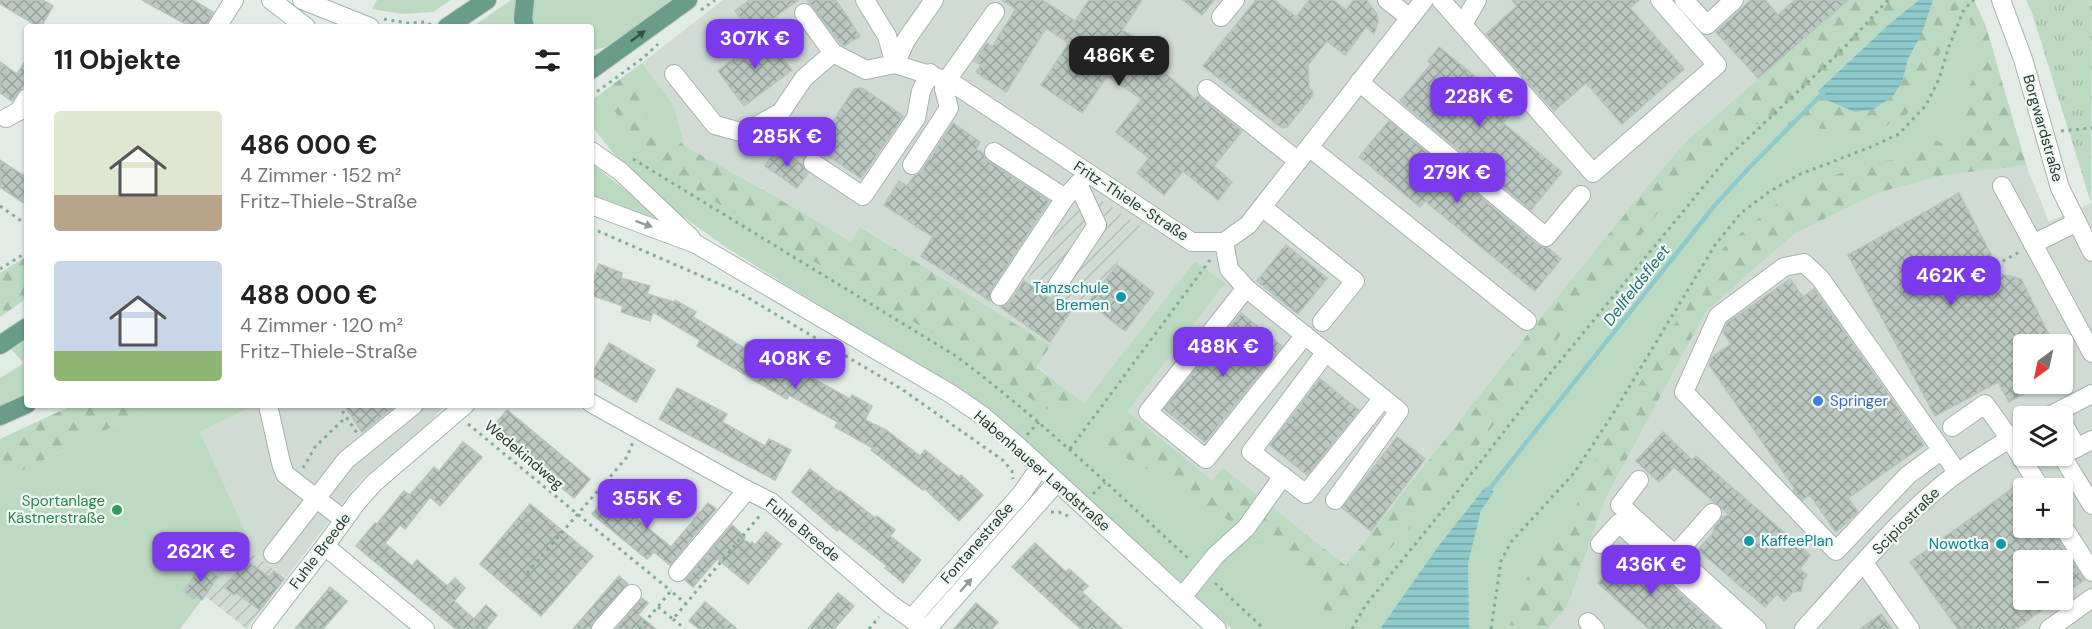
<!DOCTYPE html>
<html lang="de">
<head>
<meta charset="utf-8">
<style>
	body { margin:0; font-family:"DM Sans",sans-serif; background:#f6f6f6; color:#222; height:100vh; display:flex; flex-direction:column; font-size:22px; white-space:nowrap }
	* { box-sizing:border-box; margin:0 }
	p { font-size:20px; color:#767676 }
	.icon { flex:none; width:33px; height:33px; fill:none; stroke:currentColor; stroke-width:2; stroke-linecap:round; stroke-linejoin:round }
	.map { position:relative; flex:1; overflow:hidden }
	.panel { position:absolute; left:24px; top:24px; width:570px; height:384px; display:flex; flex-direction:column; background:#fff; border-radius:6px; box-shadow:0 2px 4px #0004 }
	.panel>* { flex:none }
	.needle { width:39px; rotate:213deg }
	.tools { position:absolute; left:2013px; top:334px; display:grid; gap:12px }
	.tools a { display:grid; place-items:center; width:60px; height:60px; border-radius:6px; background:#fff; box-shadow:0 2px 4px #0004; font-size:30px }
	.price { position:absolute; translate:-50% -51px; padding:0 14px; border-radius:12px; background:#7c3aed; color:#fff; font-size:20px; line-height:39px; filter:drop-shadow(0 2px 3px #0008) }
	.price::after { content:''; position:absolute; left:50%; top:36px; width:18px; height:14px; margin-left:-9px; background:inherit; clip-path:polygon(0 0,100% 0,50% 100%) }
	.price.on { background:#222; color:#fff }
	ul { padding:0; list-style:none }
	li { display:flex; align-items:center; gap:18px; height:150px; padding:0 30px }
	li span { display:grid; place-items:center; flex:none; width:168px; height:120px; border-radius:6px; color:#555 }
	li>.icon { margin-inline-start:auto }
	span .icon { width:72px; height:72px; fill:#fffc; stroke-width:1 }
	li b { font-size:26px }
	h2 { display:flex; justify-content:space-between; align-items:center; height:72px; padding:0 30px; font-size:26px }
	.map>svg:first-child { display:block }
</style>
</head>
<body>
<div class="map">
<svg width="2092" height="629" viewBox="0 0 2092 629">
	<defs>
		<pattern id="industrial-furrows" width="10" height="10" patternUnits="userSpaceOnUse" patternTransform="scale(1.5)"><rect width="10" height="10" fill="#d0dbd4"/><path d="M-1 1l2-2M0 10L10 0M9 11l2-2" fill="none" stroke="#b2bdb6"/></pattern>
		<pattern id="forest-firs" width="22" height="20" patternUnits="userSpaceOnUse" patternTransform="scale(1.5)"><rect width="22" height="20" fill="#bcdac1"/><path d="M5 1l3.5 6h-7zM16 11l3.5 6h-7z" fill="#a1bca6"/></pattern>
		<pattern id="park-tufts" width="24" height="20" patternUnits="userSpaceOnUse" patternTransform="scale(1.5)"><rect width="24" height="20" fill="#bcdac1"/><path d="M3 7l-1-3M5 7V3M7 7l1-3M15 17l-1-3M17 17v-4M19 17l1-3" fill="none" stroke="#a1bca6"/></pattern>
		<pattern id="water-rules" width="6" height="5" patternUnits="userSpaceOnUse" patternTransform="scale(1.5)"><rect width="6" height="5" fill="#8ecacc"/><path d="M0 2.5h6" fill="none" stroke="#74a5a6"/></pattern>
		<pattern id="building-cross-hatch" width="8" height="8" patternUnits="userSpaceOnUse" patternTransform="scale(1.5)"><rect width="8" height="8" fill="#bac8c1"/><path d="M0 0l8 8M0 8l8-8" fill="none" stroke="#97a39d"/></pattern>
	</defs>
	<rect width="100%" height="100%" fill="#e2ebe6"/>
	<g fill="#d0dbd4" fill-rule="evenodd">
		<path d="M723,0H1849L1688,140L1539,320L1345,566L1223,468L1212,482L1127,411L1224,283L1195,262L1084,403L1036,366L1049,346L861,227L851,242L772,195L685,146L674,106L642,63Z"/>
		<path d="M2026,165L2049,222L2092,203V629H1547L1567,606L1605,499L1706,311L1795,233L1880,192L1944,175ZM2024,345H2062V384H2024ZM2024,417H2062V456H2024ZM2024,489H2062V528H2024ZM2024,561H2062V600H2024Z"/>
		<path d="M255,405H445L431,421L358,483L286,578L242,545L247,538L200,432Z"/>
	</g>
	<g fill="url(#industrial-furrows)">
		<path d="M1092,194L1141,227L1117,263L1077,315L1026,281L1075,203Z"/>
		<path d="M242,545L285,578L247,629L205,596Z"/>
	</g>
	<g fill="#bcdac1">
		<path d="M377,0H451L433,12L402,14L372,9Z"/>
		<path d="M511,0H515L516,27H472Z"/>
		<path d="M534,0H677C652,19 624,47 591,50V27H532L531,17Z"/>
		<path d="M1849,0H1974L1986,27L2026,165L1944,175L1880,192L1795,233L1706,311L1605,499L1567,606L1547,629H1232L1079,490L958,388L788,286L721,244L677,212L617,158L591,125V101L642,63L674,106L685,147L772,195L851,242L860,227L1050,346L1036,367L1084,403L1195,261L1225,283L1127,412L1212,481L1223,468L1345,566L1539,320L1652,181L1688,140Z"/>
		<path d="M591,163L662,219L660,224L591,196Z"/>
		<path d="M27,336V395L0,408V378L24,363L10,348Z"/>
		<path d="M157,405H255L200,432L248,538L180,629H0V481Z"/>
	</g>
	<g fill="url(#forest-firs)">
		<path d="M1849,0H1964L1952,18L1937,61L1907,114L1874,133L1745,123L1691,170L1625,256L1562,333L1438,499L1387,552L1357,598L1333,628L1315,591L1271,549L1170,481L1093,441L1127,411L1212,481L1223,468L1346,566L1539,320L1652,181L1688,140Z"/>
		<path d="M1977,7L1986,27L2026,165L1944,175L1880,192L1795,233L1706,311L1605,499L1567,606L1547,629H1509L1517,595L1550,540L1580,500L1597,456L1679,317L1724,247L1791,192L1867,163L1906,158L1935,140L1956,149L1963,106L1978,63L1969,18Z"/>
		<path d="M628,73L650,122L685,146L772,195L851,242L860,227L1050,346L1036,367L1084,403L1062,417L1037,403L960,350L653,164L631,141L604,91Z"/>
		<path d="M27,256V298L0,317V273Z"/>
		<path d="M73,405H157L0,481V439Z"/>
	</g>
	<path fill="url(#park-tufts)" d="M2026,0H2092L2091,203L2032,13Z"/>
	<g fill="url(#water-rules)">
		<path d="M1919,0H1933L1922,33L1908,59L1902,82L1893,96L1874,109L1855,112L1824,99L1818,91L1886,27Z"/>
		<path d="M1486,486L1494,492L1481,510L1468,563L1469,629H1380L1440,544Z"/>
	</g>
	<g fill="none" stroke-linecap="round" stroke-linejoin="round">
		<path stroke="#8ecacc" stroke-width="4.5" d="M1487,492L1715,205L1749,168L1825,91"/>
	</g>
	<g fill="url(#building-cross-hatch)" stroke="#b5c4bc" stroke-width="1.5">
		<path d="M0,0H43L53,6L41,27H39L0,4Z"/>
		<path d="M142,0H193L213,12L206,27H191Z"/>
		<path d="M749,0H798L752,34L735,11Z"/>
		<path d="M807,0H836L860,36L844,46L841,44Z"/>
		<path d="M1002,0H1042L1075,21L1089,0H1142L1122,30L1156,50L1150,60L1195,99L1198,96L1242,131L1214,166L1232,182L1218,200L1183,171L1164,195L1137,173L1149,158L1116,132L1142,99L1107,76L1082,113L1041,85L1069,43L1046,28L1006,92L976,72L981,65L974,61L987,43L992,47L1016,9Z"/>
		<path d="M1183,0H1214L1202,15Z"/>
		<path d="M1256,0H1274L1296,17L1309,0H1333L1346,10L1354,0H1366L1377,14L1378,22L1374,34L1366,27L1345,55L1327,41L1308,65L1309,88L1312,90L1313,95L1287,127L1282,128L1203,66Z"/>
		<path d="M1512,0H1639L1630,8L1684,69L1622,124L1586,83L1554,111L1486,34L1517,6Z"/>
		<path d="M1751,0H1765L1778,15L1795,0H1848L1758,78L1716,32Z"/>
		<path d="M765,35L792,70L744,106L718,71Z"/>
		<path d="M1439,47L1515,109L1503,123L1562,172L1531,210L1400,101L1431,64L1428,61Z"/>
		<path d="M27,58V81L12,101L0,93V62L17,74Z"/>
		<path d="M862,88L902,115L903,117L861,178L816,148L854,89Z"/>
		<path d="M1389,121L1539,246L1548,248L1561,259L1535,291L1425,201L1420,207L1359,157Z"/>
		<path d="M953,123L980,142L976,149L983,153L988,161L1049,201L991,290L990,301L921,256L933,237L884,205L899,181L907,186L914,176L921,172Z"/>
		<path d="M777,148L802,164L808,173L797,188L765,166Z"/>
		<path d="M0,160L27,178V205L0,187Z"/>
		<path d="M1959,193L2001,274L2021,279L2054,345H2024V384H2041L2009,402L1998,382L1935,416L1848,255Z"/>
		<path d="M1286,245L1327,278L1298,314L1257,281Z"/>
		<path d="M599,264L622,273L621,278L650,286L647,294L674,302L675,300L696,312L693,317L744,348L747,342L850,399L852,395L872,406L865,420L886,430L920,456L925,450L959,477L961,475L983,495L959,521L924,488L923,490L871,450L873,448L835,427L838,422L789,395L787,399L769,389L697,346L700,340L653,312L650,321L621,312L623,306L591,295V286Z"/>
		<path d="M1117,265L1154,293L1125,331L1088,302Z"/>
		<path d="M1790,279L1803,297L1814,289L1924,445L1848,498L1858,512L1836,532L1810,495L1802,500L1793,490L1795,489L1709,365L1712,357L1731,344L1723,332L1727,323Z"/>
		<path d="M1024,281L1070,312L1050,342L1000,307L1009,303Z"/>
		<path d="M1241,313L1282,346L1205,442L1164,409Z"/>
		<path d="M609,343L655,370L636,402L591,375Z"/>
		<path d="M1320,379L1359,410L1307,475L1270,445Z"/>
		<path d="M677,388L727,414L722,422L765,446L769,439L791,450L775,480L659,419Z"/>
		<path d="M344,405H396L362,432Z"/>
		<path d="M507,410L590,479L574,498L491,429Z"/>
		<path d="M1663,432L1692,460L1696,456L1810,555L1800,569L1807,575L1803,581L1801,591L1793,592L1784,601L1777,594L1765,607L1698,550L1714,532V528L1722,517L1729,515L1674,467L1659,482L1636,461Z"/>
		<path d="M1397,437L1425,459L1371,531L1342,508Z"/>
		<path d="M463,442L482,457L440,506L430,497L405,529L400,525L385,543L412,566L417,560L447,586L455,578L465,588L454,601L474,619L486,605L497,615L486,629H456L356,546L375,523L377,524L404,491L410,495L434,467L439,471Z"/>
		<path d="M810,469L839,492L840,491L875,518L877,516L895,530L890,536L921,560L903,583L885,568L887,566L839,529L837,531L792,492Z"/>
		<path d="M2023,481L2024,528H2051L2084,580L2062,595V561H2024V600H2056L2016,629H1958L1910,562Z"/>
		<path d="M608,495L671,547L708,503L716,509L670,565L654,552L647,559L592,514Z"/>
		<path d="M530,504L593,556L541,616L480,564Z"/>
		<path d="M732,525L745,537L744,540L751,544L752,542L755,545L766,532L781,544L748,584L717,559L693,587L685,580Z"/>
		<path d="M1035,543L1066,572L1069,569L1088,586L1082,592L1122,629H1081L1012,567Z"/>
		<path d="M1630,548L1719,629H1649L1598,583Z"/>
		<path d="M246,560L269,577L274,571L284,579L260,610L236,593L234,595L225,588Z"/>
		<path d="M202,565L218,577L202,600L196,596L194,599L184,591Z"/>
		<path d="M619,576L628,584L593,622L590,629H573Z"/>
		<path d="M330,587L347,601L323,629H295Z"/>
		<path d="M838,593L854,606L834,629H808Z"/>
		<path d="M642,598L648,603L638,615L656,629H616Z"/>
		<path d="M705,602L716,611L737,629H699L689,621Z"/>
		<path d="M976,603L998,622L992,629H954Z"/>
		<path d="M1881,614L1892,629H1860Z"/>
	</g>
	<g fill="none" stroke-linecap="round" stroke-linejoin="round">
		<defs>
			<g id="minor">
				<path d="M271,0L306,27"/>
				<path d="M302,0L370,27"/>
				<path d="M865,0L887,36L895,64"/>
				<path d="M1387,0L1410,18"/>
				<path d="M1441,0L1593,173L1717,65L1660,0"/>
				<path d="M1684,0L1707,25L1734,0"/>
				<path d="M2001,0L2023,59L2060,188L2092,252"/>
				<path d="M804,13L833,53"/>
				<path d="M1221,17L1235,0"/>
				<path d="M1463,24L1477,0"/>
				<path d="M217,27L234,0"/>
				<path d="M895,64L906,40L934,0"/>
				<path d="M674,74L715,125L744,133L781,112L804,78L833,53L866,70L895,64L951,82L1192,242H1224L1248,225L1424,0"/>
				<path d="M1359,82L1546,237L1581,195"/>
				<path d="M1207,89L1298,161"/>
				<path d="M6,118L19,111L27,98"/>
				<path d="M1309,147L1527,321"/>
				<path d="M591,151L620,171L691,238"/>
				<path d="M994,152L1065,198"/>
				<path d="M813,163L863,196L916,118L921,91L930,73"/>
				<path d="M912,165L949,108L944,89L947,80L995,12"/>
				<path d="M2002,186L2092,353"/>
				<path d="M591,205L696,244L951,394L983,416L1018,446L1217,629"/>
				<path d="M1262,207L1355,281L1322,322"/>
				<path d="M1224,242L1229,269L1246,288L1399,411L1335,500"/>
				<path d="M2033,244L2077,222"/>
				<path d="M1057,286L1097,225L1078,184"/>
				<path d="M1246,288L1148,412L1206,459L1305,335"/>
				<path d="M1000,296L1065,198L1088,173"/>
				<path d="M1326,352L1251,452L1306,494L1383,398"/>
				<path d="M591,403L747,490L771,502L889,603L925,629"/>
				<path d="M268,405L281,463L285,474L344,520"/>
				<path d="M2047,417L2092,394"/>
				<path d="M2062,421L2077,448"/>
				<path d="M1952,427L1985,404L2010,439L2041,489"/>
				<path d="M1942,450L1908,475L1836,551L1684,392L1718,316L1784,267L1804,263L1820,278L1958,473"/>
				<path d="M2062,455L2092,440"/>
				<path d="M2062,456L2092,505"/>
				<path d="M1639,480L1620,505L1757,629"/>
				<path d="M2062,525L2092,572"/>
				<path d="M1600,544L1619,523L1736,629"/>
				<path d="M325,546L425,629"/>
				<path d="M273,554L346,460L414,405"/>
				<path d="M1675,555L1712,513"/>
				<path d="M1864,563L1910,629"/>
				<path d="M678,572L747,490"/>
				<path d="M1182,597L1216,555L1246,528L1283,476"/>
				<path d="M912,618L1022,493L1040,467"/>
				<path d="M1588,622L1595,629"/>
				<path d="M261,629L325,546L357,502L374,483L465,405"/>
				<path d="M601,629L632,594"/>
				<path d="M927,629L1057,482"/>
				<path d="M1804,629C1850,579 1894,523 1947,481C1971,462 1998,446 2024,430"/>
				<path d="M2049,629L2092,598"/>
			</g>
			<g id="major">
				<path d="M525,0L523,19L525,27"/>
				<path d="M447,27L487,0"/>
				<path d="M591,70L688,0"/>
				<path d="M0,345L27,327"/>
				<path d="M0,416L27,404"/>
			</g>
		</defs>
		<use href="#minor" stroke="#a5b2ac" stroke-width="20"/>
		<use href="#major" stroke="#c1c8c5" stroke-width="20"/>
		<g stroke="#84ac9b" stroke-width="3" stroke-dasharray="3 4.5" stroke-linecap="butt">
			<path d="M701,10L715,0"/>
			<path d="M384,19L407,23L425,22L431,25"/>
			<path d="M591,96L643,58L658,44"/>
			<path d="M2061,131L2092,128"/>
			<path d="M633,159L956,356C1039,418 1114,490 1190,560"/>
			<path d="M0,206L27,225"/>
			<path d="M591,228L740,293L903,390L1004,461L1012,471L1013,479"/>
			<path d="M1996,265L2021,251"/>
			<path d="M0,269L27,252"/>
			<path d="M338,405L357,433"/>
			<path d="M468,424L671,591"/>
			<path d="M1027,435L1039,422"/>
			<path d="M1070,449L1210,260"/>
			<path d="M303,468L315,447L346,417"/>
			<path d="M1093,494L1105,482"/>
			<path d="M1051,512H1059L1068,516"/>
			<path d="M527,573L627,457L633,442"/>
			<path d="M1215,583L1264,629"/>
			<path d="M658,607L673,619L762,513"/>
			<path d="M673,619L685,629"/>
			<path d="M639,629L671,591L686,604"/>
			<path d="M869,629L879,617"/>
			<path d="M1352,629L1365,606L1451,500L1534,393L1727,158L1840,52L1888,0"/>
			<path d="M1491,629L1501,561L1511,542L1574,473L1611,417L1715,245L1741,213L1769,192L1798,175L1873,146L1899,134L1926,105L1939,79L1948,49L1964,9L1974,0"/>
		</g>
		<use href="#minor" stroke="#fff" stroke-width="18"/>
		<use href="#major" stroke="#699d8a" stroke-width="18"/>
	</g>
	<defs><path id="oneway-solid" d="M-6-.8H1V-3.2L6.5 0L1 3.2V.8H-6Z" transform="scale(1.5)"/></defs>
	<use fill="#345347" href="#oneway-solid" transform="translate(638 36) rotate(-36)"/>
	<g fill="#919c98">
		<use href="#oneway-solid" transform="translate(644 224) rotate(20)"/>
		<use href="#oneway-solid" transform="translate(966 585) rotate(-49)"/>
	</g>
	<g fill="#0f9aa8" stroke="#f2f8f4" stroke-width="2">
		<circle cx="1121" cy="297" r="6"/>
		<circle cx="1749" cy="541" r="6"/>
		<circle cx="2001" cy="544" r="6"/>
	</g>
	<circle fill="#3f7fe0" stroke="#f2f8f4" stroke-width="2" cx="1818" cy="401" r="6"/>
	<circle fill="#2e9e5b" stroke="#f2f8f4" stroke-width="2" cx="117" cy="510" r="6"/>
	<g text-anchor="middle" stroke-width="4.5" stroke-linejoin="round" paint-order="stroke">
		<g font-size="15" fill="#233a31" stroke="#f2f8f4">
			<text transform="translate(2043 128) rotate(74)" y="5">Borgwardstraße</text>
			<text transform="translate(1131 201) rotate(33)" y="5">Fritz-Thiele-Straße</text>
			<text transform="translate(524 455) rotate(40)" y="5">Wedekindweg</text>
			<text transform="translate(1042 471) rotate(41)" y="5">Habenhauser Landstraße</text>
			<text transform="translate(1906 521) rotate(-45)" y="5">Scipiostraße</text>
			<text transform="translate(803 530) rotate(39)" y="5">Fuhle Breede</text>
			<text transform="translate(977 543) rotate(-49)" y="5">Fontanestraße</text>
			<text transform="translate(320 551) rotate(-53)" y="5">Fuhle Breede</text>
		</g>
		<g font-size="15" fill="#0d838f" stroke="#f2f8f4" text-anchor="end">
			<text x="1109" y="293">Tanzschule<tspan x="1109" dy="17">Bremen</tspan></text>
			<text x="1761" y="546" text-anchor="start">KaffeePlan</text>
			<text x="1989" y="549">Nowotka</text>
		</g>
		<g font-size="15" fill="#366cbe" stroke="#f2f8f4" text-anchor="start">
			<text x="1830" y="406">Springer</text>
		</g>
		<g font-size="15" fill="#27864d" stroke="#f2f8f4" text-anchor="end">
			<text x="105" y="506">Sportanlage<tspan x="105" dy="17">Kästnerstraße</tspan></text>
		</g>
		<g font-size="16" font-style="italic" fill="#226e72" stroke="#f2f8f4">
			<text transform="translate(1636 285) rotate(-52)" y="6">Dellfeldsfleet</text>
		</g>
	</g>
</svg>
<div class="tools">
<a><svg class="needle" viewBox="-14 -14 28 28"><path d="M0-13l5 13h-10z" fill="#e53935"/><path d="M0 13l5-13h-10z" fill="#767676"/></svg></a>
<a><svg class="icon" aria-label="layers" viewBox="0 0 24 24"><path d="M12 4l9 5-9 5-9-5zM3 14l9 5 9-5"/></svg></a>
<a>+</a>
<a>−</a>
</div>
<b class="price" style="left:755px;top:70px">307K €</b>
<b class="price on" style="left:1119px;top:87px">486K €</b>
<b class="price" style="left:1479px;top:128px">228K €</b>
<b class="price" style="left:787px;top:168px">285K €</b>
<b class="price" style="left:1457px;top:204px">279K €</b>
<b class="price" style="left:1951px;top:307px">462K €</b>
<b class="price" style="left:1223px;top:378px">488K €</b>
<b class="price" style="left:795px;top:390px">408K €</b>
<b class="price" style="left:647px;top:530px">355K €</b>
<b class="price" style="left:201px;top:583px">262K €</b>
<b class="price" style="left:1651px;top:596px">436K €</b>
<section class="panel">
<h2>11 Objekte<svg class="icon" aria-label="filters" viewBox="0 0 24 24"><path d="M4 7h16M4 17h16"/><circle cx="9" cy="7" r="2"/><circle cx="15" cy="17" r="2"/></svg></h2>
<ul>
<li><span style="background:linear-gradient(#dfe7d0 70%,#b9a48a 0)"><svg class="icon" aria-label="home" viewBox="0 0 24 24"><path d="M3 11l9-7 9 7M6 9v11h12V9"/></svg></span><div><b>486 000 €</b><p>4 Zimmer · 152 m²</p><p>Fritz-Thiele-Straße</p></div></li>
<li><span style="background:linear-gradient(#c9d6e8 75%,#8fb573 0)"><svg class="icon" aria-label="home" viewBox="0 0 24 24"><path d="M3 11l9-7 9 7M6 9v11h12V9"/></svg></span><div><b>488 000 €</b><p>4 Zimmer · 120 m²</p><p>Fritz-Thiele-Straße</p></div></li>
</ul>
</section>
</div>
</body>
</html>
